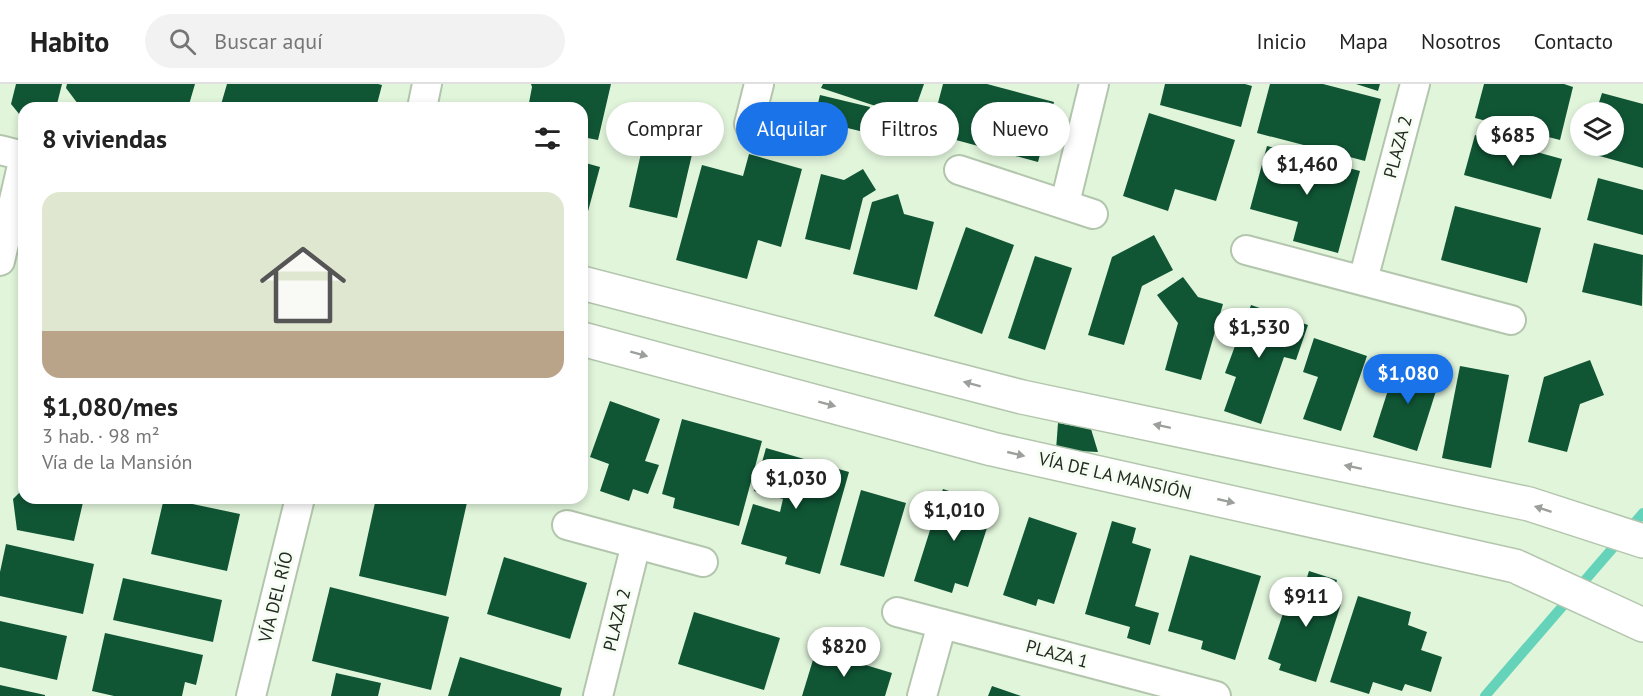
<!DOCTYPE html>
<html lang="es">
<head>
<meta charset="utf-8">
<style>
	body { margin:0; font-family:"PT Sans",sans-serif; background:#f2f2f2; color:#222; height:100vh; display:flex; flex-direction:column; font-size:22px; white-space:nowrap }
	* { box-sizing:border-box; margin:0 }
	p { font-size:20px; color:#767676 }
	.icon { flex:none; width:33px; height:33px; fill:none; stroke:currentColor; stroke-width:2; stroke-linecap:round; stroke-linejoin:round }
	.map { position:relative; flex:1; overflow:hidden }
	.panel { position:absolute; left:18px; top:18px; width:570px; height:402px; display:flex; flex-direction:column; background:#fff; border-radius:18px; box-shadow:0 3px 9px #0003 }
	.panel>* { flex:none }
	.hud { position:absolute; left:606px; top:18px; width:570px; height:54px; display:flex; gap:12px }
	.controls { position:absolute; left:1570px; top:18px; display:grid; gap:12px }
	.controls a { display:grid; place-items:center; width:54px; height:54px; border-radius:50%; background:#fff; box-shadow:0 3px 9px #0003; font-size:30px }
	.price { position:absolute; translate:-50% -51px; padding:0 14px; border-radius:21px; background:#fff; color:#222; font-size:20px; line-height:39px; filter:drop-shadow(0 2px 3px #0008) }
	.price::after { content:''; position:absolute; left:50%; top:36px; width:18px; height:14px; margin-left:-9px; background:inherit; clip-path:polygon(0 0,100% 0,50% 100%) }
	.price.selected { background:#1a73e8; color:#fff }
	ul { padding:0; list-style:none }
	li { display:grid; align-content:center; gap:12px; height:318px; padding:0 24px }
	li+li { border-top:2px solid #e0e0e0 }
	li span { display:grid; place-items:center; height:186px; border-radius:18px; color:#555 }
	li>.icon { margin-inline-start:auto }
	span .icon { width:108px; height:108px; fill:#fffc; stroke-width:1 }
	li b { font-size:26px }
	h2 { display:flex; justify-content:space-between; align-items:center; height:72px; padding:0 24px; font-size:26px }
	.chip { padding:0 21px; border-radius:27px; background:#fff; box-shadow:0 3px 9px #0003; font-size:21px; line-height:54px }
	.chip.selected { background:#1a73e8; color:#fff }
	header { display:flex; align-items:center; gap:36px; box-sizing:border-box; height:84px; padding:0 30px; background:#fff; border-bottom:2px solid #e0e0e0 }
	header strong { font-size:28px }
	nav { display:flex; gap:33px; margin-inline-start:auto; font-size:21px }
	.search { width:420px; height:54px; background:#f2f2f2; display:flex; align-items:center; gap:15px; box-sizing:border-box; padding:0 21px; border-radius:33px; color:#767676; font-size:22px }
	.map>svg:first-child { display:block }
</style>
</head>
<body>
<header>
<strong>Habito</strong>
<div class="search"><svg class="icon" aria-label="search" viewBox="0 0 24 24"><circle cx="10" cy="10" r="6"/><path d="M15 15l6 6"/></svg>Buscar aquí</div>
<nav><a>Inicio</a><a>Mapa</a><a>Nosotros</a><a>Contacto</a></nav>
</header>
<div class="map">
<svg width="1643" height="612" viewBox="0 0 1643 612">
	<rect width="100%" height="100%" fill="#e1f5db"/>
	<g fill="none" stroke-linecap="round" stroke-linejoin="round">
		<path stroke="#65d3ba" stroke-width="10" d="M1485,612L1643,429"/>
	</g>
	<g fill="#105635">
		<path d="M16,0H62L56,24H24V36L11,20Z"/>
		<path d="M67,0H195L188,24H81L66,4Z"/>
		<path d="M227,0H378L382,1L376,24H220Z"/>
		<path d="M531,0H611L598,56L582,53V24H528L532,3Z"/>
		<path d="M823,0H924L912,34L821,4Z"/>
		<path d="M943,0H987L1054,18L1038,78L930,49Z"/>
		<path d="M1165,0H1245L1252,2L1241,43L1160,21Z"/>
		<path d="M1270,0H1323L1381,15L1365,77L1257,49Z"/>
		<path d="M1356,0H1380L1378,7Z"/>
		<path d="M1484,0H1564L1573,3L1560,56L1475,34Z"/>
		<path d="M1602,9L1643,20V84L1585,68L1587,62H1614V28H1596Z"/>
		<path d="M820,11L870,23L864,48L814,36Z"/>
		<path d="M643,19L661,55L694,62L677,134L629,123L641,69L621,30Z"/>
		<path d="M1149,29L1235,56L1216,117L1175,105L1168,127L1123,112Z"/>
		<path d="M1475,51L1562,75L1551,115L1464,91Z"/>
		<path d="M1267,62L1360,87L1338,169L1293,157L1298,138L1250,125Z"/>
		<path d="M749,70L802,85L781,163L758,156L747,195L676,176L702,81L743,92Z"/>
		<path d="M582,78L600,83L587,131L582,129Z"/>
		<path d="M863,85L876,106L863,114L850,166L805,155L821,90L844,96Z"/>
		<path d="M1598,94L1643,106V151L1587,136Z"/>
		<path d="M898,110L904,130L934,138L917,206L853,190L872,118Z"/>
		<path d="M1455,122L1541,144L1527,199L1441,176Z"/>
		<path d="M966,143L1014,161L982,250L934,232Z"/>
		<path d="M1154,151L1173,186L1142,202L1124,261L1088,251L1112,173Z"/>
		<path d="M1594,159L1643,171L1642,222L1582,208Z"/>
		<path d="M1035,172L1072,184L1045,266L1008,254Z"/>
		<path d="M1183,193L1198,213L1223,220L1201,296L1165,286L1178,239L1157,211Z"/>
		<path d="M1251,221L1308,241L1296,276L1284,273L1261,340L1224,327L1236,293L1225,289L1235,262L1222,258L1229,240L1243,244Z"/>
		<path d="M1314,254L1367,272L1341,347L1303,335L1318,293L1303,288Z"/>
		<path d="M1398,275L1442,288L1417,367L1373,353Z"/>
		<path d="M1590,276L1604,311L1580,320L1567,368L1528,358L1544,293Z"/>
		<path d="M1460,282L1509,291L1491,384L1442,374Z"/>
		<path d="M610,317L660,335L645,377L659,381L648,410L633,405L629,417L600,407L609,380L590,373Z"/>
		<path d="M682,335L762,357L739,442L673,424L675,414L662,410Z"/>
		<path d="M1058,339L1091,345L1098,368L1056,366Z"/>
		<path d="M766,364L849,388L820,490L785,480L787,473L741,460L753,420L780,428L783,415L754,407Z"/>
		<path d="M24,404V414H84L74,457L17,446L13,415Z"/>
		<path d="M943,405L994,422L968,503L955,499L952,509L914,497Z"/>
		<path d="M861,406L906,419L884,493L840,481Z"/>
		<path d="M164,414L240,430L227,487L151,470Z"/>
		<path d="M376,414H468L446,512L359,492Z"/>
		<path d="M1029,433L1077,449L1054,520L1038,515L1036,522L1003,511Z"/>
		<path d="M1112,437L1136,444L1132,459L1151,465L1135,522L1159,529L1150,561L1127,554L1130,543L1085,530Z"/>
		<path d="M6,460L94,480L83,530L0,512V488Z"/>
		<path d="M1190,471L1261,492L1235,576L1201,565L1203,557L1168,547Z"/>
		<path d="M504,473L587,499L570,555L487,530Z"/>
		<path d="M1309,487L1337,496L1331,516L1341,520L1316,598L1279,586L1281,580L1268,575L1292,502L1303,506Z"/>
		<path d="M123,494L222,516L213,558L113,536Z"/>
		<path d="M330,503L449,533L431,606L312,577Z"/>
		<path d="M1358,512L1411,528L1408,541L1427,548L1421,566L1442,573L1431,608L1405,600L1402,607L1373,598L1369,610L1330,598Z"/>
		<path d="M694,528L780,554L764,606L678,580Z"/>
		<path d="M0,537L67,552L57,596L0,583Z"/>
		<path d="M105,549L203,571L196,601L185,598L182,612H114L92,607Z"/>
		<path d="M816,566L892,589L885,612H802Z"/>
		<path d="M460,573L562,604L560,612H448Z"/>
		<path d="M336,589L381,599L378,612H331Z"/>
		<path d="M0,601L45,611V612H0Z"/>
		<path d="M992,602L1021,612H988Z"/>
	</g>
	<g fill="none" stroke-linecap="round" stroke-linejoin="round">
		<defs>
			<g id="minor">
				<path d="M422,24L427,0"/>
				<path d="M749,40L759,0"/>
				<path d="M0,66L24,72"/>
				<path d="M959,86L1093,130"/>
				<path d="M1065,119L1094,0"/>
				<path d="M1246,166L1511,236"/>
				<path d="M0,177L24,73"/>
				<path d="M1363,196L1415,0"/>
				<path d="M567,441L703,478"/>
				<path d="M897,528L1216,612"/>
				<path d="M251,612L300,414"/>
				<path d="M598,612L636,460"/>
				<path d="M922,612L942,540"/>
			</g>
			<g id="tertiary">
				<path d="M582,199L1022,313L1529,420L1643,457"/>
				<path d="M582,255L992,365L1515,482L1643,541"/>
			</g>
		</defs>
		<use href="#minor" stroke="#b3c6ad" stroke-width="32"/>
		<use href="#tertiary" stroke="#b3c6ad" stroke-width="36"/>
		<use href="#minor" stroke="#fff" stroke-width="28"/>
		<use href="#tertiary" stroke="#fff" stroke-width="33"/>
	</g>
	<defs><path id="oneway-solid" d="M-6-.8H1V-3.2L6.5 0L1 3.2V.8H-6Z" transform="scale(1.5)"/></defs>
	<g fill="#9ca09c">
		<use href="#oneway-solid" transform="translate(639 270) rotate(15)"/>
		<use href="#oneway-solid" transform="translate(972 300) rotate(-165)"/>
		<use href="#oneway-solid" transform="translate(827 320) rotate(15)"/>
		<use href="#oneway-solid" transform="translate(1162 342) rotate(-168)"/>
		<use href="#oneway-solid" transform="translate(1016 370) rotate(13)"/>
		<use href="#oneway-solid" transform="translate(1353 383) rotate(-168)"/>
		<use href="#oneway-solid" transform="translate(1226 417) rotate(13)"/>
		<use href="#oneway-solid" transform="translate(1543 425) rotate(-162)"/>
	</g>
	<g text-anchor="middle" stroke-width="6" stroke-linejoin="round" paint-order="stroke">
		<g font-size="18" fill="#242b22" stroke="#f6fef4">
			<text transform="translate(1398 63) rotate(-75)" y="6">PLAZA 2</text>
			<text transform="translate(1115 392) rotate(13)" y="6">VÍA DE LA MANSIÓN</text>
			<text transform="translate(276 513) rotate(-76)" y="6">VÍA DEL RÍO</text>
			<text transform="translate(617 536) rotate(-76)" y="6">PLAZA 2</text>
			<text transform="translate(1057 570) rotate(15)" y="6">PLAZA 1</text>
		</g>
	</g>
</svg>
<div class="controls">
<a><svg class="icon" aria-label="layers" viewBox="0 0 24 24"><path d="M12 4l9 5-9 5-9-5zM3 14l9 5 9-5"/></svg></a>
</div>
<b class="price" style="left:1513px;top:83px">$685</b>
<b class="price" style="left:1307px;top:112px">$1,460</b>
<b class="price" style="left:1259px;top:275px">$1,530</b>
<b class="price selected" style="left:1408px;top:321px">$1,080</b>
<b class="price" style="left:796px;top:426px">$1,030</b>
<b class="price" style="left:954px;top:458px">$1,010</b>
<b class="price" style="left:1306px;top:544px">$911</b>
<b class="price" style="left:844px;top:594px">$820</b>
<div class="hud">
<a class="chip">Comprar</a>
<a class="chip selected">Alquilar</a>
<a class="chip">Filtros</a>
<a class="chip">Nuevo</a>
</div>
<section class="panel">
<h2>8 viviendas<svg class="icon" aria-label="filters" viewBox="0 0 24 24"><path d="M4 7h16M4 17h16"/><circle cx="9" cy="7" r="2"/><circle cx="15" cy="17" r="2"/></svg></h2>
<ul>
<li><span style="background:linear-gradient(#dfe7d0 75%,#b9a48a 0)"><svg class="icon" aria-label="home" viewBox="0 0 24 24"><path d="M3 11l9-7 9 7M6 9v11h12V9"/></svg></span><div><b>$1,080/mes</b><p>3 hab. · 98 m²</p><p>Vía de la Mansión</p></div></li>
</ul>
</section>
</div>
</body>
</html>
